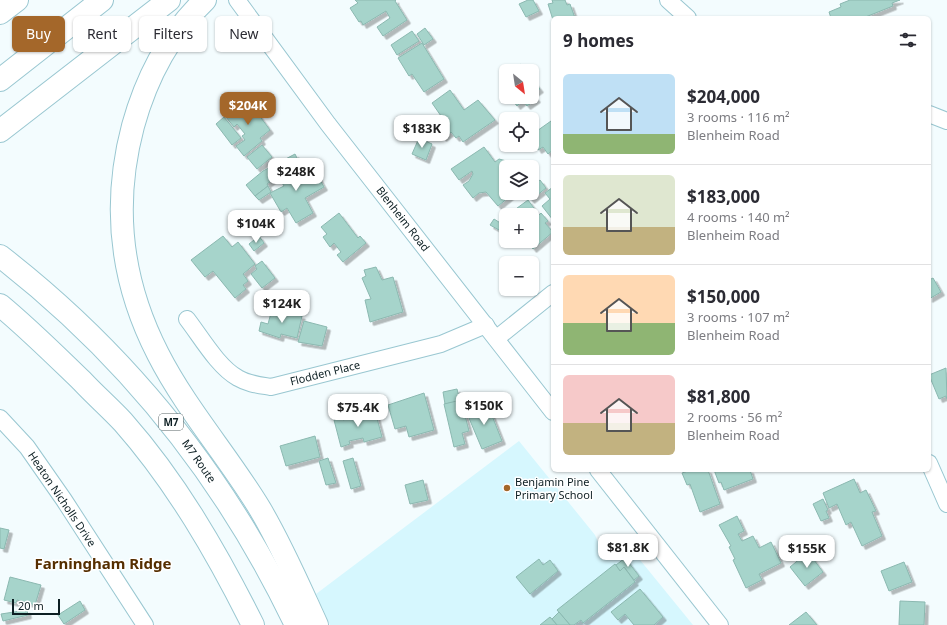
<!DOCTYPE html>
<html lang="en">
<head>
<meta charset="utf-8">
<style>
	body { margin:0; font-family:"Noto Sans",sans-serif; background:#f7f7f7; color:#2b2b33; height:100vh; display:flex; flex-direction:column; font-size:15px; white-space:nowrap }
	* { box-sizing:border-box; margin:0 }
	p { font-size:13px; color:#7c7c81 }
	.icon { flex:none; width:22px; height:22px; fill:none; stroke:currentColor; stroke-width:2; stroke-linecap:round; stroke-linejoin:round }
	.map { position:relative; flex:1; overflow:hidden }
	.sheet { position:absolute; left:551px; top:16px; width:380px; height:456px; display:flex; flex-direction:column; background:#fff; border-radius:6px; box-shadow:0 1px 3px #0004 }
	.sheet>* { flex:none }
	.hud { position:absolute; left:12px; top:16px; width:380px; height:36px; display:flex; gap:8px }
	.needle { width:26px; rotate:150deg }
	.controls { position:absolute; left:499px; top:64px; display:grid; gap:8px }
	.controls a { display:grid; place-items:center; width:40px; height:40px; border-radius:6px; background:#fff; box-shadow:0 1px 3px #0004; font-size:20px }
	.scale { position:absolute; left:12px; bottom:10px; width:48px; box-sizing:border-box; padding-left:4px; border:2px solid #0d1f23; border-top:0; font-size:11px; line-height:14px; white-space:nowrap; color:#0d1f23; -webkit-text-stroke:3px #fff; paint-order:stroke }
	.price { position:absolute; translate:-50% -34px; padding:0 9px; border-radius:8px; background:#fff; color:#222; font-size:13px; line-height:26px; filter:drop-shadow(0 1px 2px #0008) }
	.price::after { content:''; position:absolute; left:50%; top:24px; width:12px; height:9px; margin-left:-6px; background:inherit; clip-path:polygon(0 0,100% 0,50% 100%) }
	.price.on { background:#a4672a; color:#fff }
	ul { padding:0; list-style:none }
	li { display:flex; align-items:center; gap:12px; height:100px; padding:0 12px }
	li+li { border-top:1px solid #e1e1e2 }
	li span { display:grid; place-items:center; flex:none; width:112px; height:80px; border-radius:6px; color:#555 }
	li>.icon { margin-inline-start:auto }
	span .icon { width:48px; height:48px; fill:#fffc; stroke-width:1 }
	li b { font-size:17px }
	h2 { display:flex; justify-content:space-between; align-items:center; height:48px; padding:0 12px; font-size:17px }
	.tag { padding:0 14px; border-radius:6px; background:#fff; box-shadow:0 1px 3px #0004; font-size:14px; line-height:36px }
	.tag.on { background:#a4672a; color:#fff }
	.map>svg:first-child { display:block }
</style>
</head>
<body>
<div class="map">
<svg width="947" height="625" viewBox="0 0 947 625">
	<defs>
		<filter id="shadow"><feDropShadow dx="3.5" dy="3.5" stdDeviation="0" flood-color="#0004"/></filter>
	</defs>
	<rect width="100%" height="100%" fill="#f3fcfe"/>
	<path fill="#d6f7fe" d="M519,441L595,535L600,546L623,539L693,625H330L316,594Z"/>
	<g fill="#a6d4cb" stroke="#8bb8b0" filter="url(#shadow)">
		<path d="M355,0H396L395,1L407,20L383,36L377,27L390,18L386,11L363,25L361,21L359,22L350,8L358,3Z"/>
		<path d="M528,0H533L539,11L526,17L519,4Z"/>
		<path d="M552,0H565L567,5L570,4L575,18H553V20L548,4L553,3Z"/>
		<path d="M850,0H900L892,3L893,6L863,18H831L829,12L841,7L840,4Z"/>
		<path d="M425,28L433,39L424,45L417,34Z"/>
		<path d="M412,31L419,41L397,55L391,45Z"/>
		<path d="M422,43L444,79L424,92L412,74L409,76L398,58Z"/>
		<path d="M521,64L526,71H517L515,69Z"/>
		<path d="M532,79L540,89L533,94L537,99L527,106L523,101L517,106L510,97H532Z"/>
		<path d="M450,90L464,110L478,100L495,120L463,142L459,136L456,138L451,132L443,138L432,122L441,116L432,103Z"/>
		<path d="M247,99L270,130L260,138L262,141L244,156L236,146L245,140L242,136L245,134L237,124L234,127L225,116Z"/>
		<path d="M224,117L241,138L232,145L216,124Z"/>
		<path d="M551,121L553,125V150L548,154L543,147L538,150L532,139L536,136L534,133Z"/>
		<path d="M419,138L432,144L426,160L412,154Z"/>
		<path d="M262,145L272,157L257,169L247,157Z"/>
		<path d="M484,147L495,162L499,159L518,164L520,167H506V193H514L498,206L486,192L479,193L473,198L463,185L469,181L473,174L472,171L459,180L451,169Z"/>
		<path d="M295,154L299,162L296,164L295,162L276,173L278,176L267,184L268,186L255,196L246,185L263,171Z"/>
		<path d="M295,162L304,178L315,171L324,187L305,198L313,213L296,223L287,208L281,212L270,193L284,186L276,173Z"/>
		<path d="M540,180L546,188L531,200L525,193H532V186Z"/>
		<path d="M268,186L271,192L259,200L255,196Z"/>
		<path d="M553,187V220L542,206L550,199L545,193Z"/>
		<path d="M528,200L539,215L541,213L548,221L545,223L553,232L533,249L527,241H532V215L509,214Z"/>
		<path d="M339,213L358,238L360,236L366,243L343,262L337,255L341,252L334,243L330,247L323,237L327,234L321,227Z"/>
		<path d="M494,219L502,224L499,230L490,225Z"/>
		<path d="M223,236L232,247L238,242L255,264L243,274L248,281L243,285L246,289L235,298L213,271L205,277L191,260Z"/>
		<path d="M259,236L264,243L254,251L249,244Z"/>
		<path d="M262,261L275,278L262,288L251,274L257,269L255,266Z"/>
		<path d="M376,267L382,280L393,277L403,312L370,322L365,300L371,299L362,278L366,276L364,270Z"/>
		<path d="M933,278L941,292L929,299V280Z"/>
		<path d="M276,292L299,297L296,310L292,309V307L273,303Z"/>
		<path d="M272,309L302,316L297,338L281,334L280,338L259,331L261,322L268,324Z"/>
		<path d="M304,321L327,327L322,346L298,342Z"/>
		<path d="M946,368L947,399L946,396L939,399L929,375Z"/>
		<path d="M457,389L460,401L445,404L443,392Z"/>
		<path d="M424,393L434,430L409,437L406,426L395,429L388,405Z"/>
		<path d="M461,400L469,431L462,433L465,444L454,447L444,404Z"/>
		<path d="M487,403L502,441L482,449L466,411Z"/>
		<path d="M367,409L368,413L375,411L382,437L364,442L363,438L349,441L350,444L341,447L334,420L343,418V420L357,416L356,412Z"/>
		<path d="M315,436L320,457L286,466L280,446Z"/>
		<path d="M328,458L336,483L326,485L319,461Z"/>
		<path d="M353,458L361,486L351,489L343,461Z"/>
		<path d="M691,470H708L720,504L700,512L690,484L687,485L682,473Z"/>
		<path d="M714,470H750L753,479L724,490L721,482L719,483Z"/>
		<path d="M854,479L860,493L866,490L876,511L872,512L882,536L862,546L851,522L846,525L837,504L829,508L823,493Z"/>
		<path d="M423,480L428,500L410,504L405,485Z"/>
		<path d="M823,499L828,510L826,511L829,518L821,521L813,504Z"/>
		<path d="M737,516L744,531L738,534L742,541L753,536L759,548L771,542L781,563L759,574L762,580L746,588L733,560L735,559L729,547L731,546L719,525Z"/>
		<path d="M0,528L9,530L4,549L0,548Z"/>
		<path d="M808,552L823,572L805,586L790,567Z"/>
		<path d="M625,558L639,576L634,580L624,567L620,571L616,565Z"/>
		<path d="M539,559L543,565L550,560L558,571L530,594L516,577Z"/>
		<path d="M904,562L912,582L889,591L881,571Z"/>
		<path d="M615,564L620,571L624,567L635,582L583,623L581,620L574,625H570L557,610Z"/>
		<path d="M10,577L41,585L35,605L17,600L16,603L4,600Z"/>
		<path d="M640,589L663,617L654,625H634L625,614L618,620L611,612Z"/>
		<path d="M80,601L85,610L64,624L58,615Z"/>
		<path d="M900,601L925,602L924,625H899Z"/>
		<path d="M27,610L28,615L3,621L1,614Z"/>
		<path d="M559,612L570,625H557L552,619Z"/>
		<path d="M806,612L817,625H789Z"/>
		<path d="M550,617L557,625H540Z"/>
	</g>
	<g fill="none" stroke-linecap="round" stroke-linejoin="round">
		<defs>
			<g id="street">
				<path d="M237,0L328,124L553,412"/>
				<path d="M668,0L688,18"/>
				<path d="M929,114L947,121"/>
				<path d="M187,319C201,337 218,367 238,378C248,384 259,385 271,387L441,344L486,325"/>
				<path d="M497,338L553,293"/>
				<path d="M0,418L27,447L64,500L145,625"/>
				<path d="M929,463L947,504"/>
				<path d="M598,470L720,625"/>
			</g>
			<g id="highway">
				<path d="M205,0C169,34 146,79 133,126C112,205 121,282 158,354C186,409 228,456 260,509C282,546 299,586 317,625"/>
				<path d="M0,13L17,0"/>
				<path d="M0,80L102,0"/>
				<path d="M0,131L169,0"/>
				<path d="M0,256C129,356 226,478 296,625"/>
				<path d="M0,305C29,329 55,355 82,381C95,395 110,408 123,422C176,482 217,553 253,625"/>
			</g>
		</defs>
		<use href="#street" stroke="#99c7d1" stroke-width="18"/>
		<use href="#highway" stroke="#99c7d1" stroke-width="24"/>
		<use href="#street" stroke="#fff" stroke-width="16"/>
		<use href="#highway" stroke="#fff" stroke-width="22"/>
	</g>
	<circle fill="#a4672a" stroke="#fff" stroke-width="1.5" cx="507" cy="488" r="4"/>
	<g text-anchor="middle" stroke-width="3" stroke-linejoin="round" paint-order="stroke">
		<rect fill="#fff" stroke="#566265" stroke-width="1" x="159" y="414" width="24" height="16" rx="3"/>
		<g font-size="10" font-weight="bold" fill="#0d1f23">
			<text x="171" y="426">M7</text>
		</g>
		<g font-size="11" fill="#0d1f23" stroke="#fff">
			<text transform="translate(403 219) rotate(52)" y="4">Blenheim Road</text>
			<text transform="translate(325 373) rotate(-14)" y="4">Flodden Place</text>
			<text transform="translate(199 461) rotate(55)" y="4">M7 Route</text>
			<text transform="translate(62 499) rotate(56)" y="4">Heaton Nicholls Drive</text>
		</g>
		<g font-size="11" fill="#0d1f23" stroke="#fff" text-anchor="start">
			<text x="515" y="486">Benjamin Pine<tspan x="515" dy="13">Primary School</tspan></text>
		</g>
		<g font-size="15" font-weight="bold" fill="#562e00" stroke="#fff">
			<text x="103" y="569">Farningham Ridge</text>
		</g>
	</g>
</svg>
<div class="controls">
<a><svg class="needle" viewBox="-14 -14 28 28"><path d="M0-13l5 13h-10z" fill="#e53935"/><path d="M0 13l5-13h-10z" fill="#7c7c81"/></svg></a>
<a><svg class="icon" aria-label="locate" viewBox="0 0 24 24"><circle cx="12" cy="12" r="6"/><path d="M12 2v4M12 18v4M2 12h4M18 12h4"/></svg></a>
<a><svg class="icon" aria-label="layers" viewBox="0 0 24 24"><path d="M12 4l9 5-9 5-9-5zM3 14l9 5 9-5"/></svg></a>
<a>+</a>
<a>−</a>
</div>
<div class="scale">20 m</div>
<b class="price on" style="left:248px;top:126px">$204K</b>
<b class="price" style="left:422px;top:149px">$183K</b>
<b class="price" style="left:296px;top:192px">$248K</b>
<b class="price" style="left:256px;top:244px">$104K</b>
<b class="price" style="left:282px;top:324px">$124K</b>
<b class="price" style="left:484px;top:426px">$150K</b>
<b class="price" style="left:358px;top:428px">$75.4K</b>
<b class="price" style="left:628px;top:568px">$81.8K</b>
<b class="price" style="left:807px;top:569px">$155K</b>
<div class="hud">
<a class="tag on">Buy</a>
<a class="tag">Rent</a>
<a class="tag">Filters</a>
<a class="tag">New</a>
</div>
<section class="sheet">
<h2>9 homes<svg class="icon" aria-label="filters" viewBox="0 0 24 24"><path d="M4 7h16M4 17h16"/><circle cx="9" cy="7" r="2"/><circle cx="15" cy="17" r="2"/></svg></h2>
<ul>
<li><span style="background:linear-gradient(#bfe0f5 75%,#8fb573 0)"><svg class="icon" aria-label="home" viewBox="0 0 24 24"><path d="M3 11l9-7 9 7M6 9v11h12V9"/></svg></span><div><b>$204,000</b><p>3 rooms · 116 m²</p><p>Blenheim Road</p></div></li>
<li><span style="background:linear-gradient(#dfe7d0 65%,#c2b280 0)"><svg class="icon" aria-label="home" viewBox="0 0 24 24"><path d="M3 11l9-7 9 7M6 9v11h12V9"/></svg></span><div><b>$183,000</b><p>4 rooms · 140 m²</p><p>Blenheim Road</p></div></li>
<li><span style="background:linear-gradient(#ffd9b3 60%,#8fb573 0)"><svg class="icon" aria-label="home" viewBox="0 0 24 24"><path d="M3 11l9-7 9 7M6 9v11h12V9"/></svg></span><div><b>$150,000</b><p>3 rooms · 107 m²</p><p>Blenheim Road</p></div></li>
<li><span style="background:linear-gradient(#f6c9c9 60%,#c2b280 0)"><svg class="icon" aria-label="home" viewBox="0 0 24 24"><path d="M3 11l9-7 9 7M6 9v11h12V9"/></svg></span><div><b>$81,800</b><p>2 rooms · 56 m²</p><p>Blenheim Road</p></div></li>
</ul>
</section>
</div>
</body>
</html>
